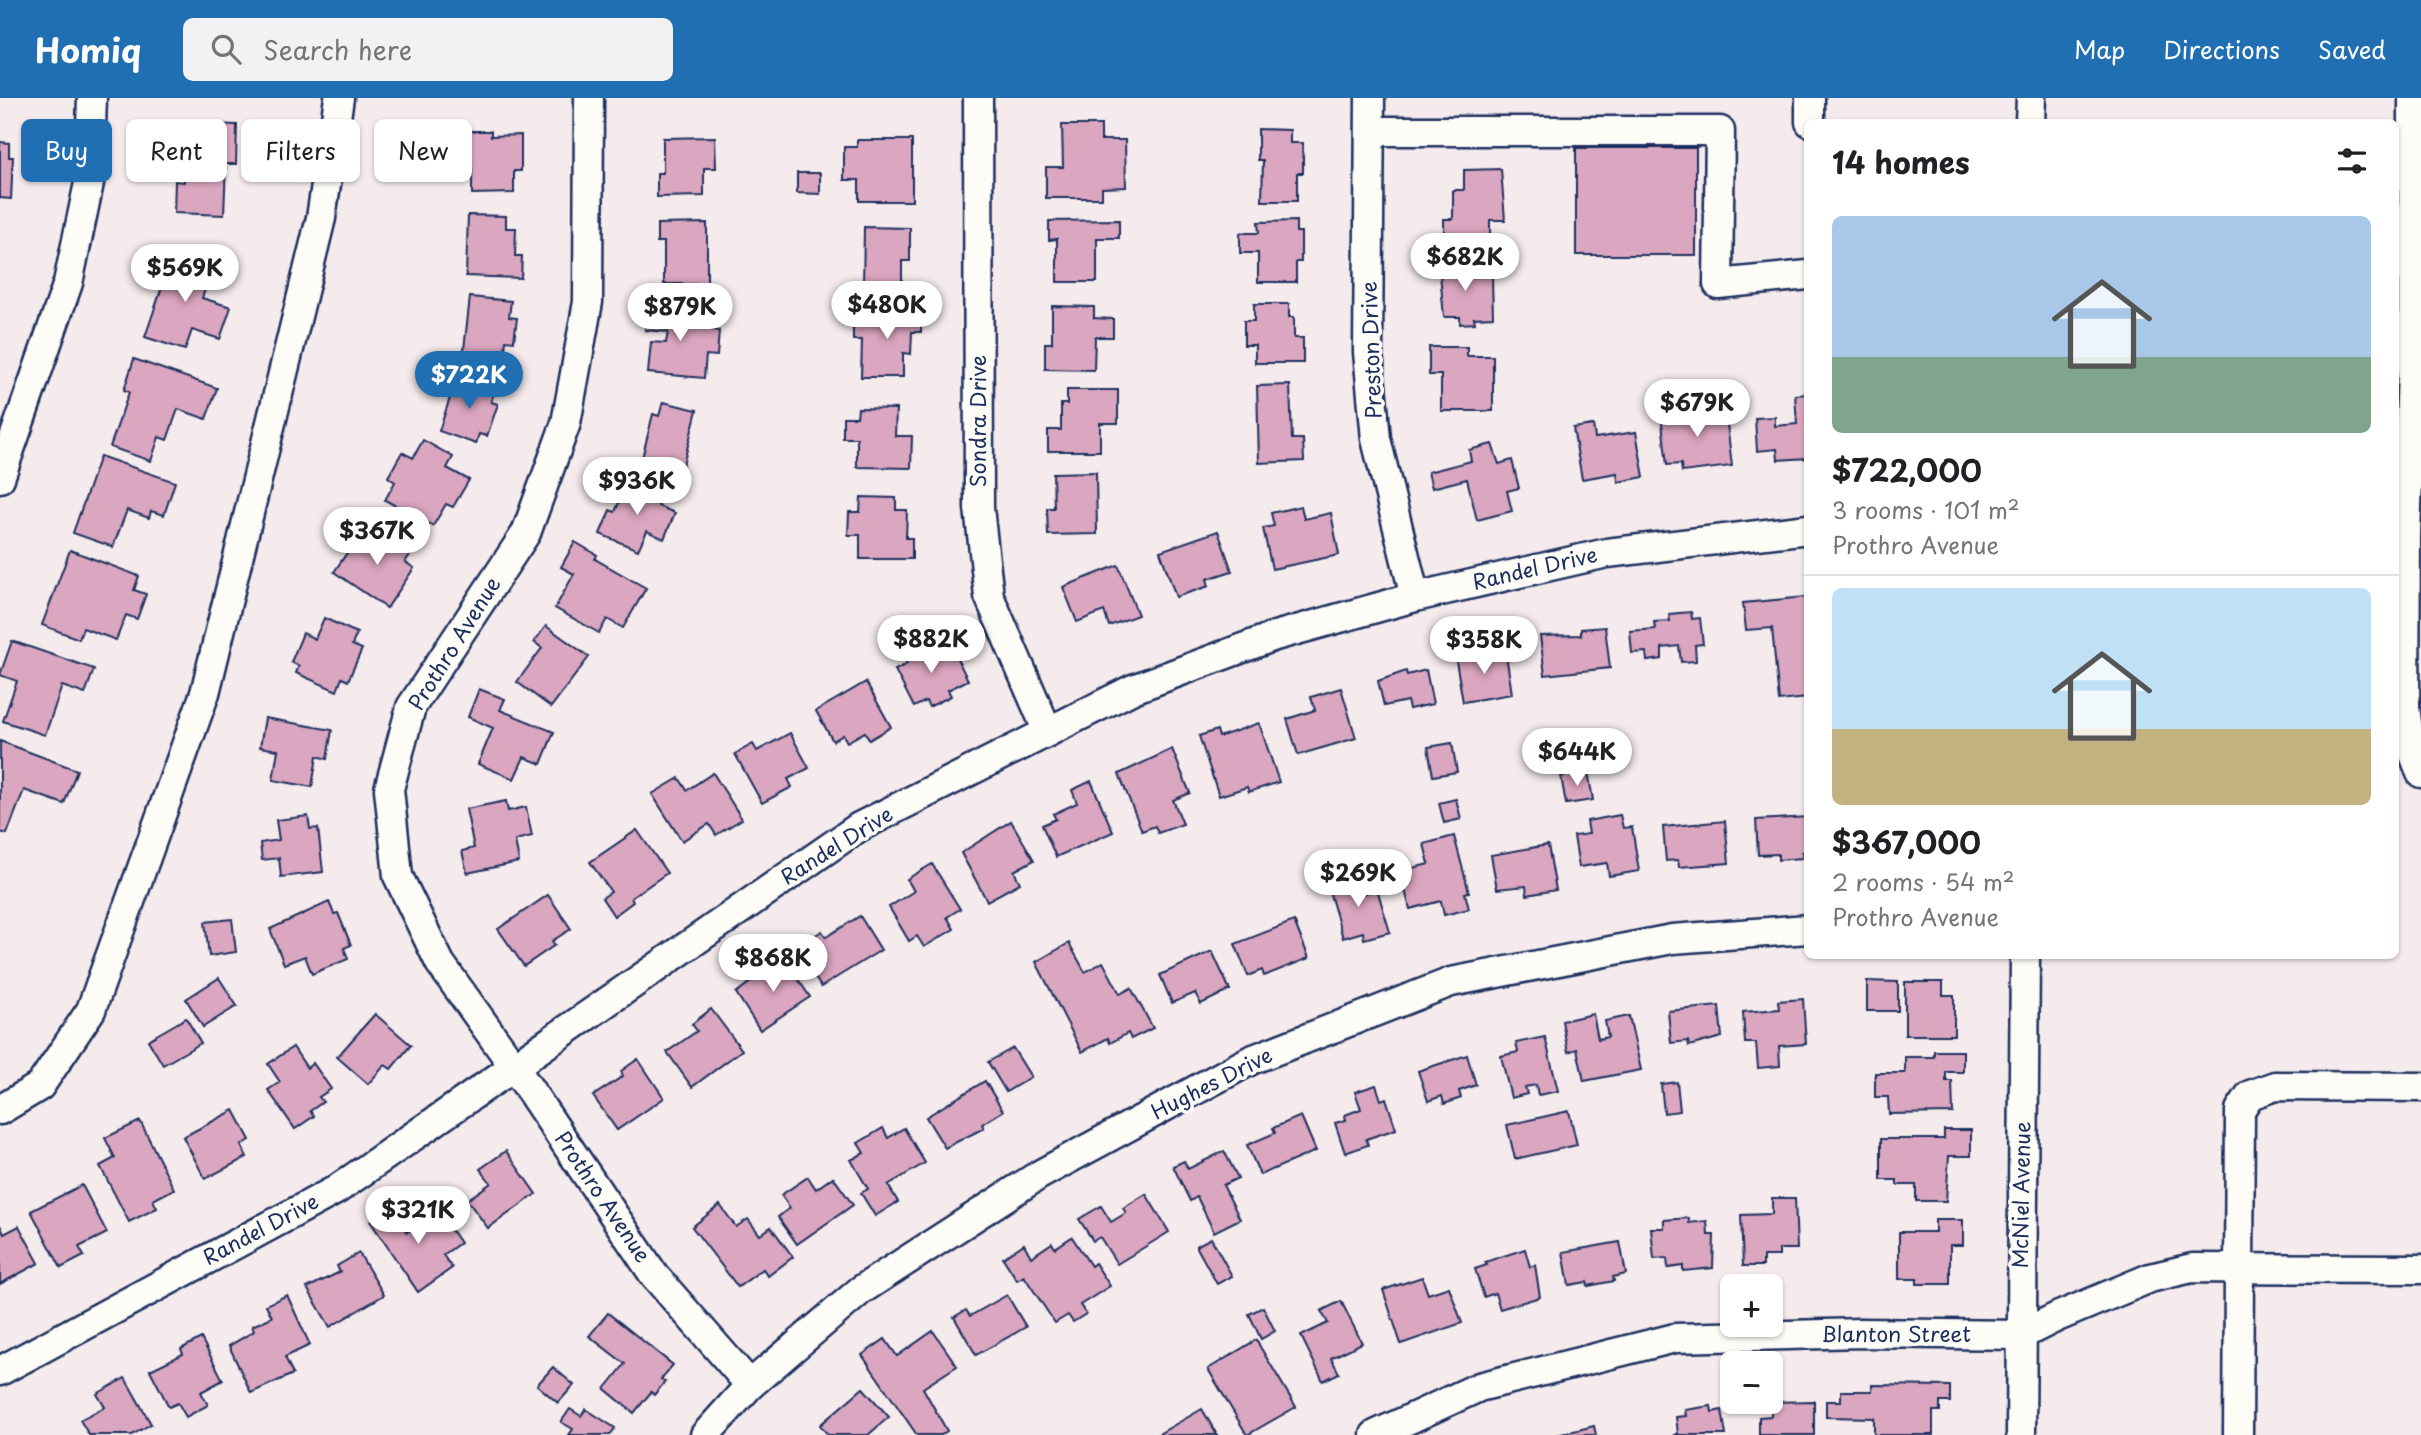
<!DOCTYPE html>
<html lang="en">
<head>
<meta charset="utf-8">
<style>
	body { margin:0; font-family:"Playpen Sans",sans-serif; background:#f2f2f2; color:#202124; height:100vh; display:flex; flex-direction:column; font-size:26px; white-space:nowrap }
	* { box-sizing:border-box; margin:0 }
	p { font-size:23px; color:#757577 }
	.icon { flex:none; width:38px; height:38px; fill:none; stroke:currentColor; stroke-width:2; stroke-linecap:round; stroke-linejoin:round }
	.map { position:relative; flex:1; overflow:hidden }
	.panel { position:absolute; left:1804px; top:21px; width:595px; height:840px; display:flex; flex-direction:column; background:#fff; border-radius:10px; box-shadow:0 2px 5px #0004 }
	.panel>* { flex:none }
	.hud { position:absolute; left:21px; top:21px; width:665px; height:63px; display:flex; gap:14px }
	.controls { position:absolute; left:1720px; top:1176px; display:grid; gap:14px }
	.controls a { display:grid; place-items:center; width:63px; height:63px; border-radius:10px; background:#fff; box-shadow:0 2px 5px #0004; font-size:35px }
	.price { position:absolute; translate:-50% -60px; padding:0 16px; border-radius:24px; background:#fff; color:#222; font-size:23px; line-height:46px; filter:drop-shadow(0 2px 4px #0008) }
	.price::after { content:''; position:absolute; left:50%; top:42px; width:21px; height:16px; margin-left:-10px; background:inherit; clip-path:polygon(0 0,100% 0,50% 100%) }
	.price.selected { background:#1f6fb2; color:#fff }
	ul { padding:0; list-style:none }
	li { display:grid; align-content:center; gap:14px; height:371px; padding:0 28px }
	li+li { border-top:2px solid #e0e0e0 }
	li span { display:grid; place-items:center; height:217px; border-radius:10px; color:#555 }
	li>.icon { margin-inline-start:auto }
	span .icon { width:126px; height:126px; fill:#fffc; stroke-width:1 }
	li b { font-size:30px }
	h2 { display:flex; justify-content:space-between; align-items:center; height:84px; padding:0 28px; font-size:30px }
	.tag { padding:0 24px; border-radius:10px; background:#fff; box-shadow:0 2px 5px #0004; font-size:24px; line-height:63px }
	.tag.selected { background:#1f6fb2; color:#fff }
	header { display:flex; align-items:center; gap:42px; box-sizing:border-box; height:98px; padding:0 35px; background:#1f6fb2; color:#fff }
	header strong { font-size:33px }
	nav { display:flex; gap:38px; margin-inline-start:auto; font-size:24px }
	.search { width:490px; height:63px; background:#f2f2f2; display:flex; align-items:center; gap:18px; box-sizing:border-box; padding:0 24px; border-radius:10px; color:#757577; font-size:26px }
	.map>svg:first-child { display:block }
</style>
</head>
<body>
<header>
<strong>Homiq</strong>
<div class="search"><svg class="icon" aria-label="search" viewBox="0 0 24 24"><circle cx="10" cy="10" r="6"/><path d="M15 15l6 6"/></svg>Search here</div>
<nav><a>Map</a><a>Directions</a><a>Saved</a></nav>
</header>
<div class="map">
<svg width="2421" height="1337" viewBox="0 0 2421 1337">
	<rect width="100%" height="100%" fill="#f6ebec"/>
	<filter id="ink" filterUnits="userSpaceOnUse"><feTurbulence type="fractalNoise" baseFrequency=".0143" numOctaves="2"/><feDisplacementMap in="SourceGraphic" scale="14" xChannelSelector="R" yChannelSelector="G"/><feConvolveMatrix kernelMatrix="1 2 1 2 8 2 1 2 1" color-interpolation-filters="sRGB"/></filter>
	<g filter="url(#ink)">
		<g fill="#dba6bf" stroke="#1b2f5e" stroke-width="2">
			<path d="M186,25L237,27L236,66H226L224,117L174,115L175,83L184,84Z"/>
			<path d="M1062,27H1101V42H1125L1126,89L1102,90V100H1046V69H1063Z"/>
			<path d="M1258,31L1290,32V45H1303V75H1297V103H1262L1263,62H1258Z"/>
			<path d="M455,33H491V38L521,37V73H514V95L472,96V70H455Z"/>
			<path d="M715,39L716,70H704V98L657,99V75H663V40Z"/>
			<path d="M857,42H912V103H859V82H844V49H857Z"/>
			<path d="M0,44L9,45V59H13L11,101L0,100Z"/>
			<rect x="1576" y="50" width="120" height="107"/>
			<path d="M1501,71L1505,122H1490V142L1444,143V121H1453V92H1464V72Z"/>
			<path d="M797,75H820V96L797,95Z"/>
			<path d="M468,117L506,118V130H516L515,158H522L521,180L466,178Z"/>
			<path d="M1119,122V140H1097V184H1057V141L1049,142V123Z"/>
			<path d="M1296,123V134H1301V164H1296V184H1258V155H1240V135H1259L1258,124Z"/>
			<path d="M707,125V186H664V144H657V126Z"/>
			<path d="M864,129L910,130V163H902V190H863Z"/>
			<path d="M166,154L213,169L202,200L231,209L220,241L192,232L185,252L145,239L163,186L156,184Z"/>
			<path d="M1439,165H1471L1472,179L1492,178L1493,219L1474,220L1475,225L1460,226V219H1444Z"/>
			<path d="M470,199L511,203L509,219L517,220L514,243L506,242L504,264L463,260Z"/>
			<path d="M647,205L673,208L671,218L709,222L708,231L719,233L717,258L706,257L704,280L648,275L651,244L666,245L668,234L645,232Z"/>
			<path d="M1254,206H1289V219H1294V240H1303V265H1255V247H1244V223H1254Z"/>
			<path d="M894,207H921V234H912L911,256L903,255V279H861L862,242H853V226H862V218H894Z"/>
			<path d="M1052,208L1094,209V220L1113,221V239H1095L1094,272L1045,271V245H1052Z"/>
			<path d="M1429,249H1467V258H1493V313H1441V277H1429Z"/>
			<path d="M134,261L217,290L206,321L178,311L167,342L159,339L151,363L110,349L129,294L124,292Z"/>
			<path d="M457,279L495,292L491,304L498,306L487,338L479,336L476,346L439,333Z"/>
			<path d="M1290,287L1292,341H1303L1304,363L1259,365L1257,288Z"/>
			<path d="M1067,292H1118V325H1100V353H1048V332H1061V306H1067Z"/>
			<path d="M1808,296V360L1778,362L1777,351L1757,353L1755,320L1775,319V328L1797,326L1795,297Z"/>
			<path d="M663,304L697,312L682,371L642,360L653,316L659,318Z"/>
			<path d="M1725,309L1732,368L1682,374L1681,366L1667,367L1661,316Z"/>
			<path d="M858,310L896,311L895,338H912L911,370L857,369V340H843V319H857Z"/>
			<path d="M1593,327L1595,340L1636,334L1644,379L1618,384L1617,375L1582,381L1573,330Z"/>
			<path d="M423,342L453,359L447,370L469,382L453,409L446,406L433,428L385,402L395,384L388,379L402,354L413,360Z"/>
			<path d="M1492,346L1499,366L1512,362L1519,390L1507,393L1512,413L1477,422L1467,381L1432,390L1428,374L1471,363L1469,352Z"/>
			<path d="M100,358L175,384L164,417L151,413L149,420L127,412L113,449L73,435Z"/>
			<path d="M1096,374L1097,436L1048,437L1047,410H1054L1053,375Z"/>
			<path d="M628,382L663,396L658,408L675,415L664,441L647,433L638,452L600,436L610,412L615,414Z"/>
			<path d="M861,399L896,400V412H907L906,440H912V461H860V437H848L849,414H860Z"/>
			<path d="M1301,408L1304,421L1331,415L1339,457L1272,471L1263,430L1274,428L1271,415Z"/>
			<path d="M381,431L413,453L405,464L414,470L387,510L334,474L357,440L363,444L367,438L373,442Z"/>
			<path d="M1218,433L1232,473L1207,481L1209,488L1176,499L1160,453Z"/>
			<path d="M575,444L597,457L595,461L646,490L623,530L607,521L599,535L555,510L574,476L561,469Z"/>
			<path d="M70,452L139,478L134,492L146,496L137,521L126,517L116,542L83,530L79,541L42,527Z"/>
			<path d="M1118,467L1138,517L1109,528L1104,513L1077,524L1063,489Z"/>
			<path d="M1805,499L1808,600L1779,603L1772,530L1746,532L1743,505Z"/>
			<path d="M1691,514L1692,521L1700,520L1703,546L1695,547L1696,563L1681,564L1679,548L1662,550V561L1647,563L1646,554L1632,555L1630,533L1655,531L1654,524L1670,523L1669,516Z"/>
			<path d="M324,520L357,535L352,547L362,551L348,583L342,580L337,593L296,575L299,568L291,564L303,535L315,541Z"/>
			<path d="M546,528L589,559L551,609L517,584L542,550L534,544Z"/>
			<path d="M1605,529L1610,570L1545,577L1540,538L1581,537V531Z"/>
			<path d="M12,543L94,571L85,596L62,588L45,637L3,623L17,583L0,577Z"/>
			<path d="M949,545L968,582L948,592L951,598L929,609L926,603L914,609L895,572L907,566L902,557L924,546L929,555Z"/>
			<path d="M1496,551L1497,557L1506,556L1512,596L1463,604L1456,563L1469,560V555Z"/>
			<path d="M1426,572L1433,606L1409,611L1407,603L1384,608L1378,583L1406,573L1407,577Z"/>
			<path d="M866,584L891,629L869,642L865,634L847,644L843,637L833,643L816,613Z"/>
			<path d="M1341,590L1356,640L1298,657L1287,621L1315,612L1311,599Z"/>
			<path d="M479,591L505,601L500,612L554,634L541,666L524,659L514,681L478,666L493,630L468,619Z"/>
			<path d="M265,620L332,632L327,661L317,658L312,689L273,682L278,652L260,649Z"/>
			<path d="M1259,625L1279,684L1249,694L1247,689L1219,698L1199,638L1217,632L1219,639Z"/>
			<path d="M790,635L809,670L788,681L792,689L762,705L735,656L753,646L757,653Z"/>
			<path d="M0,643L77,672L64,706L24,692L7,736L0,734Z"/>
			<path d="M1452,645L1457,674L1433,678L1428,649Z"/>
			<path d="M1172,651L1190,695L1173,702L1183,726L1158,735L1155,728L1142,733L1119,676Z"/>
			<path d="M1588,674L1593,702L1566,706L1561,678Z"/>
			<path d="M713,675L742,721L716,737L709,726L682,743L652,696L679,680L687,692Z"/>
			<path d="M1091,683L1113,734L1056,759L1042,727L1056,721L1053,716L1077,705L1072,692Z"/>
			<path d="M1456,701L1461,721L1444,725L1439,705Z"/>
			<path d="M506,703L508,713L526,709L532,738L515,742L519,764L467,775L462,753L474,750L466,711Z"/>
			<path d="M1620,717L1623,730L1632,729L1639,773L1609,778L1607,765L1579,769L1574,738L1589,736L1587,723Z"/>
			<path d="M308,718L310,731L318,730L323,774L281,779L279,760L262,762L260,745L279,742L276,722Z"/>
			<path d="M1808,719V754H1802V760L1778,762V756L1758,757L1756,722Z"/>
			<path d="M1011,723L1034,762L1014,773L1020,785L987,803L961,755Z"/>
			<path d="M1725,723L1729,765L1679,769L1678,762L1666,763L1663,729Z"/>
			<path d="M637,732L667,775L631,800L633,804L614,818L602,800L611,794L590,764Z"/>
			<path d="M1454,738L1469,794L1465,795L1469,811L1444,817L1441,803L1410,811L1400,773L1429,766L1424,746Z"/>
			<path d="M1548,747L1556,792L1527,797L1526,788L1497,791L1491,757Z"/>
			<path d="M932,766L960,811L947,819L954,831L924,849L917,838L909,843L889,809L914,793L907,781Z"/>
			<path d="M1356,777L1362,796L1377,791L1390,834L1364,841L1363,834L1343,840L1327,786Z"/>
			<path d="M548,797L571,831L552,843L555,847L524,868L498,831Z"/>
			<path d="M329,804L334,816L338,815L351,847L344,850L348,861L312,876L305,858L284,866L270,831Z"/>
			<path d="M860,818L881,852L821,889L796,849L822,833L826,839Z"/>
			<path d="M232,821L236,854L209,858L205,824Z"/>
			<path d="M1294,823L1309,860L1264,878L1262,872L1248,878L1235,846Z"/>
			<path d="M1069,845L1085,874L1103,864L1120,896L1131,890L1153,930L1131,941L1128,935L1110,945L1108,940L1082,954L1036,864Z"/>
			<path d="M1212,853L1230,892L1201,906L1195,895L1172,905L1160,877Z"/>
			<path d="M783,859L810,899L760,932L736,895Z"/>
			<path d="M219,880L237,908L203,929L186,901Z"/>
			<path d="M1867,883L1898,884V913H1867Z"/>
			<path d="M1905,884H1943V897H1954V937H1905Z"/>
			<path d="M1803,901L1806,946L1779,948L1780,968L1758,970L1756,945H1745L1743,914L1779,911L1778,903Z"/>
			<path d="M1719,908L1722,939L1689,948L1688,943L1671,945L1668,913Z"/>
			<path d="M711,911L742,952L692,989L667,954L697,933L692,926Z"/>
			<path d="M375,916L411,947L391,971L385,967L368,986L337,959Z"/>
			<path d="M1593,916L1598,941L1608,939L1605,923L1629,918L1641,972L1584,983L1577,951L1568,954L1562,923Z"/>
			<path d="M186,920L201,945L163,967L148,942Z"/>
			<path d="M1545,939L1558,993L1538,997L1536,987L1525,989L1527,996L1511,1000L1501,958L1518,954L1516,945Z"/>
			<path d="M293,949L307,970L313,965L331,991L319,999L323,1004L310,1013L314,1018L295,1031L268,992L280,984L268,966Z"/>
			<path d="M1013,950L1031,979L1006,994L988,964Z"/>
			<path d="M1934,953H1963V974H1946V983H1952L1953,1015L1889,1016L1888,999H1875V975H1905V959H1934Z"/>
			<path d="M1467,957L1476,987L1459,993L1461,1000L1444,1006L1442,998L1428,1003L1418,973Z"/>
			<path d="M638,961L664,1000L617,1032L593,998L623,978L621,973Z"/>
			<path d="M985,983L1003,1013L982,1026L984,1030L945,1050L926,1019Z"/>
			<path d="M1677,984L1680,1013L1664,1015L1661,986Z"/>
			<path d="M1376,987L1381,1002L1386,1000L1396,1031L1366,1041L1368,1047L1345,1055L1335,1025L1346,1022L1345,1017L1361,1011L1355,994Z"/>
			<path d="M234,1012L250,1042L241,1047L247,1059L205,1081L183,1039Z"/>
			<path d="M1569,1013L1577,1047L1515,1061L1507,1027Z"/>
			<path d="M1301,1018L1316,1053L1260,1077L1247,1047L1275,1035L1273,1030Z"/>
			<path d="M140,1023L174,1091L153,1102L157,1110L129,1124L100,1068L115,1060L105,1040Z"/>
			<path d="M883,1030L888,1040L904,1030L925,1065L888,1087L898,1104L875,1118L861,1095L868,1091L851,1062L864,1055L858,1045Z"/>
			<path d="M1944,1032H1971V1058H1949L1946,1103H1916V1087H1897V1082H1881V1041H1944Z"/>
			<path d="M506,1053L536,1096L488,1130L467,1102L491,1085L480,1071Z"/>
			<path d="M1224,1053L1238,1080L1223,1087L1240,1121L1214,1134L1197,1099L1190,1103L1173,1068L1184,1063L1188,1071Z"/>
			<path d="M808,1079L816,1091L833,1079L853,1107L797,1146L778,1119L790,1110L781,1097Z"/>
			<path d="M82,1087L107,1135L79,1149L84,1158L61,1170L31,1113Z"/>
			<path d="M1146,1096L1169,1134L1117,1166L1100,1139L1093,1143L1079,1121L1101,1108L1111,1124L1126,1115L1123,1110Z"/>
			<path d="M1772,1100H1795L1797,1151H1779V1158H1763V1168H1743L1741,1117L1772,1116Z"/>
			<path d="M720,1107L736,1129L748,1121L760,1137L771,1129L793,1159L768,1178L763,1171L738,1189L692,1129Z"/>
			<path d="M390,1109L407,1134L438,1113L460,1145L443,1157L452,1170L418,1194L370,1123Z"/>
			<path d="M1689,1120V1125L1707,1123L1708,1137H1714L1713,1170L1683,1173V1168L1668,1170L1667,1160L1654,1161L1651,1130H1664V1122Z"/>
			<path d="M1935,1122H1963V1147H1950V1186H1917V1181H1899V1134H1935Z"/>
			<path d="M0,1127L4,1136L19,1128L39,1165L0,1186Z"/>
			<path d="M1072,1139L1091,1168L1095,1165L1110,1188L1080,1207L1086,1216L1073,1224L1068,1217L1055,1225L1024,1178L1017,1182L1003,1160L1024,1146L1031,1159L1052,1145L1055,1150Z"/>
			<path d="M1211,1140L1232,1178L1217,1186L1196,1148Z"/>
			<path d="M1620,1144L1626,1176L1613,1179L1614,1183L1588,1188L1587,1184L1569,1187L1563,1154Z"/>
			<path d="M1525,1151L1530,1169L1535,1167L1540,1199L1500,1211L1495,1195L1484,1199L1475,1171L1487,1167L1485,1164Z"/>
			<path d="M359,1155L384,1197L330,1229L307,1190L340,1174L337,1168Z"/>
			<path d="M1422,1179L1428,1196L1449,1189L1462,1225L1401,1246L1383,1192Z"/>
			<path d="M287,1197L310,1247L285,1259L293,1276L251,1295L229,1248L254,1233L252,1228L272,1219L266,1207Z"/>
			<path d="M1007,1197L1026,1229L976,1257L954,1219L966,1212L970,1218Z"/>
			<path d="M1341,1203L1362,1245L1331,1260L1339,1275L1323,1283L1301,1238L1328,1225L1321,1213Z"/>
			<path d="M1263,1209L1275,1233L1261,1241L1249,1216Z"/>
			<path d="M608,1215L673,1267L661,1281L665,1284L654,1297L651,1294L634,1315L605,1291L625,1266L589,1238Z"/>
			<path d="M933,1233L957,1268L923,1290L947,1333L941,1337H917L862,1257L885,1241L897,1258Z"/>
			<path d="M201,1240L223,1282L201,1294L208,1307L186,1319L178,1305L169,1309L150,1272L183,1256L181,1251Z"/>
			<path d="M1256,1242L1296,1309L1247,1337L1208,1271Z"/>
			<path d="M553,1269L574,1287L558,1305L537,1287Z"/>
			<path d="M125,1280L151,1326L132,1337H89L80,1322L105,1309L97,1296Z"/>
			<path d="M1872,1287L1950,1288V1304H1940V1313H1933V1337H1874V1320L1826,1319V1303H1841V1293H1872Z"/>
			<path d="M863,1290L889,1319L868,1337H828L820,1327Z"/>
			<path d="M1814,1303V1337H1759V1319L1771,1318V1304Z"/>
			<path d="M1711,1308L1712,1314L1722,1312L1726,1337H1674L1678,1336L1676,1319L1686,1318L1685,1312Z"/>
			<path d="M570,1311L581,1318L586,1311L615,1330L610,1337H569L573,1331L561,1324Z"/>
			<path d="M1202,1311L1217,1337H1157Z"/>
			<path d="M1594,1328L1596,1337H1557Z"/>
		</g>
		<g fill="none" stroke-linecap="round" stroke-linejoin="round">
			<defs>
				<g id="minor">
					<path d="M589,0L588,204L566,325L526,435L411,609L389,691L398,778L440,865L513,967L654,1177L750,1287"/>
					<path d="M978,0L979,410L989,498L1048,634"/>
					<path d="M1370,0L1368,254L1376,341L1415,499"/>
					<path d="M1810,0V24"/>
					<path d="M2413,0V244L2406,436L2405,609L2410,646L2421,675"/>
					<path d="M2030,24L2031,0"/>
					<path d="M1370,33H1720L1718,186L1808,177"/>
					<path d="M0,380L68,185L89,85L92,0"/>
					<path d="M0,1012L40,988L91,912L205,595L321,120L339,0"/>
					<path d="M0,1273L336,1092L859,729L1133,591L1275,538L1415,499L1607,455L1808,431"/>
					<path d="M705,1337L750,1287L861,1192L1039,1077L1251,962L1451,884L1672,841L1808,831"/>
					<path d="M1375,1337L1479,1289L1675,1240L1861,1235L2021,1237L2057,1219L2150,1180L2192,1170L2421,1171"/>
					<path d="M2021,1337L2025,858"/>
					<path d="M2238,1337L2240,1012L2250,997L2275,988L2421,989"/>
				</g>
			</defs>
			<use href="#minor" stroke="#1b2f5e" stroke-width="33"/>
			<use href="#minor" stroke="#fdfcf7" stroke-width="28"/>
		</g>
	</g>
	<g text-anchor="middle" stroke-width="7" stroke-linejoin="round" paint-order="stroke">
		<g font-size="21" fill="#1b2f5e" stroke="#fdfcf7">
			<text transform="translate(1372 252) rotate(-92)" y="7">Preston Drive</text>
			<text transform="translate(979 323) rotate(-90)" y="7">Sondra Drive</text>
			<text transform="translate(1535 471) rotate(-13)" y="7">Randel Drive</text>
			<text transform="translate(455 546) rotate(-58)" y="7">Prothro Avenue</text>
			<text transform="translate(837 748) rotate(-32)" y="7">Randel Drive</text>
			<text transform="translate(1212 986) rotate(-27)" y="7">Hughes Drive</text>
			<text transform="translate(2022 1097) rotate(-89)" y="7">McNiel Avenue</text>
			<text transform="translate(602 1099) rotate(56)" y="7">Prothro Avenue</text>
			<text transform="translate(261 1132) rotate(-28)" y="7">Randel Drive</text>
			<text x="1896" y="1244">Blanton Street</text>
		</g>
	</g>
</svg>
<div class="controls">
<a>+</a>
<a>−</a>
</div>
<b class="price" style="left:1465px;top:195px">$682K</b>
<b class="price" style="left:185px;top:206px">$569K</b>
<b class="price" style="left:887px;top:243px">$480K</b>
<b class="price" style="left:680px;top:245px">$879K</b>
<b class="price selected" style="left:469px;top:313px">$722K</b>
<b class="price" style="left:1697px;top:341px">$679K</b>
<b class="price" style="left:637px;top:419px">$936K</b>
<b class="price" style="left:377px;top:469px">$367K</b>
<b class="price" style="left:931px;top:577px">$882K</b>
<b class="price" style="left:1484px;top:578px">$358K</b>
<b class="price" style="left:1577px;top:690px">$644K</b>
<b class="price" style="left:1358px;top:811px">$269K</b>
<b class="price" style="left:773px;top:896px">$868K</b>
<b class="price" style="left:418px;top:1148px">$321K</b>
<div class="hud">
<a class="tag selected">Buy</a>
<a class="tag">Rent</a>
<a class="tag">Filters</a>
<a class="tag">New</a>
</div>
<section class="panel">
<h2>14 homes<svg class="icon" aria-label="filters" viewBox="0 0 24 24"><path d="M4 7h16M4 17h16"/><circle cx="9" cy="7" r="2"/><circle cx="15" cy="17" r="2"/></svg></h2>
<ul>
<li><span style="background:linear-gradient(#a9c7e8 65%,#7fa58c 0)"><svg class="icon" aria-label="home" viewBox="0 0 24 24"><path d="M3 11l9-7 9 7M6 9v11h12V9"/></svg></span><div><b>$722,000</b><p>3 rooms · 101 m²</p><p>Prothro Avenue</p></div></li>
<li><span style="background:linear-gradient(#bfe0f5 65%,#c2b280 0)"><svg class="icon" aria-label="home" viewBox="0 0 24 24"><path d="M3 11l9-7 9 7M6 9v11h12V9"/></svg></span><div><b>$367,000</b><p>2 rooms · 54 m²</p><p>Prothro Avenue</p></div></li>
</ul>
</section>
</div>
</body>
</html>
